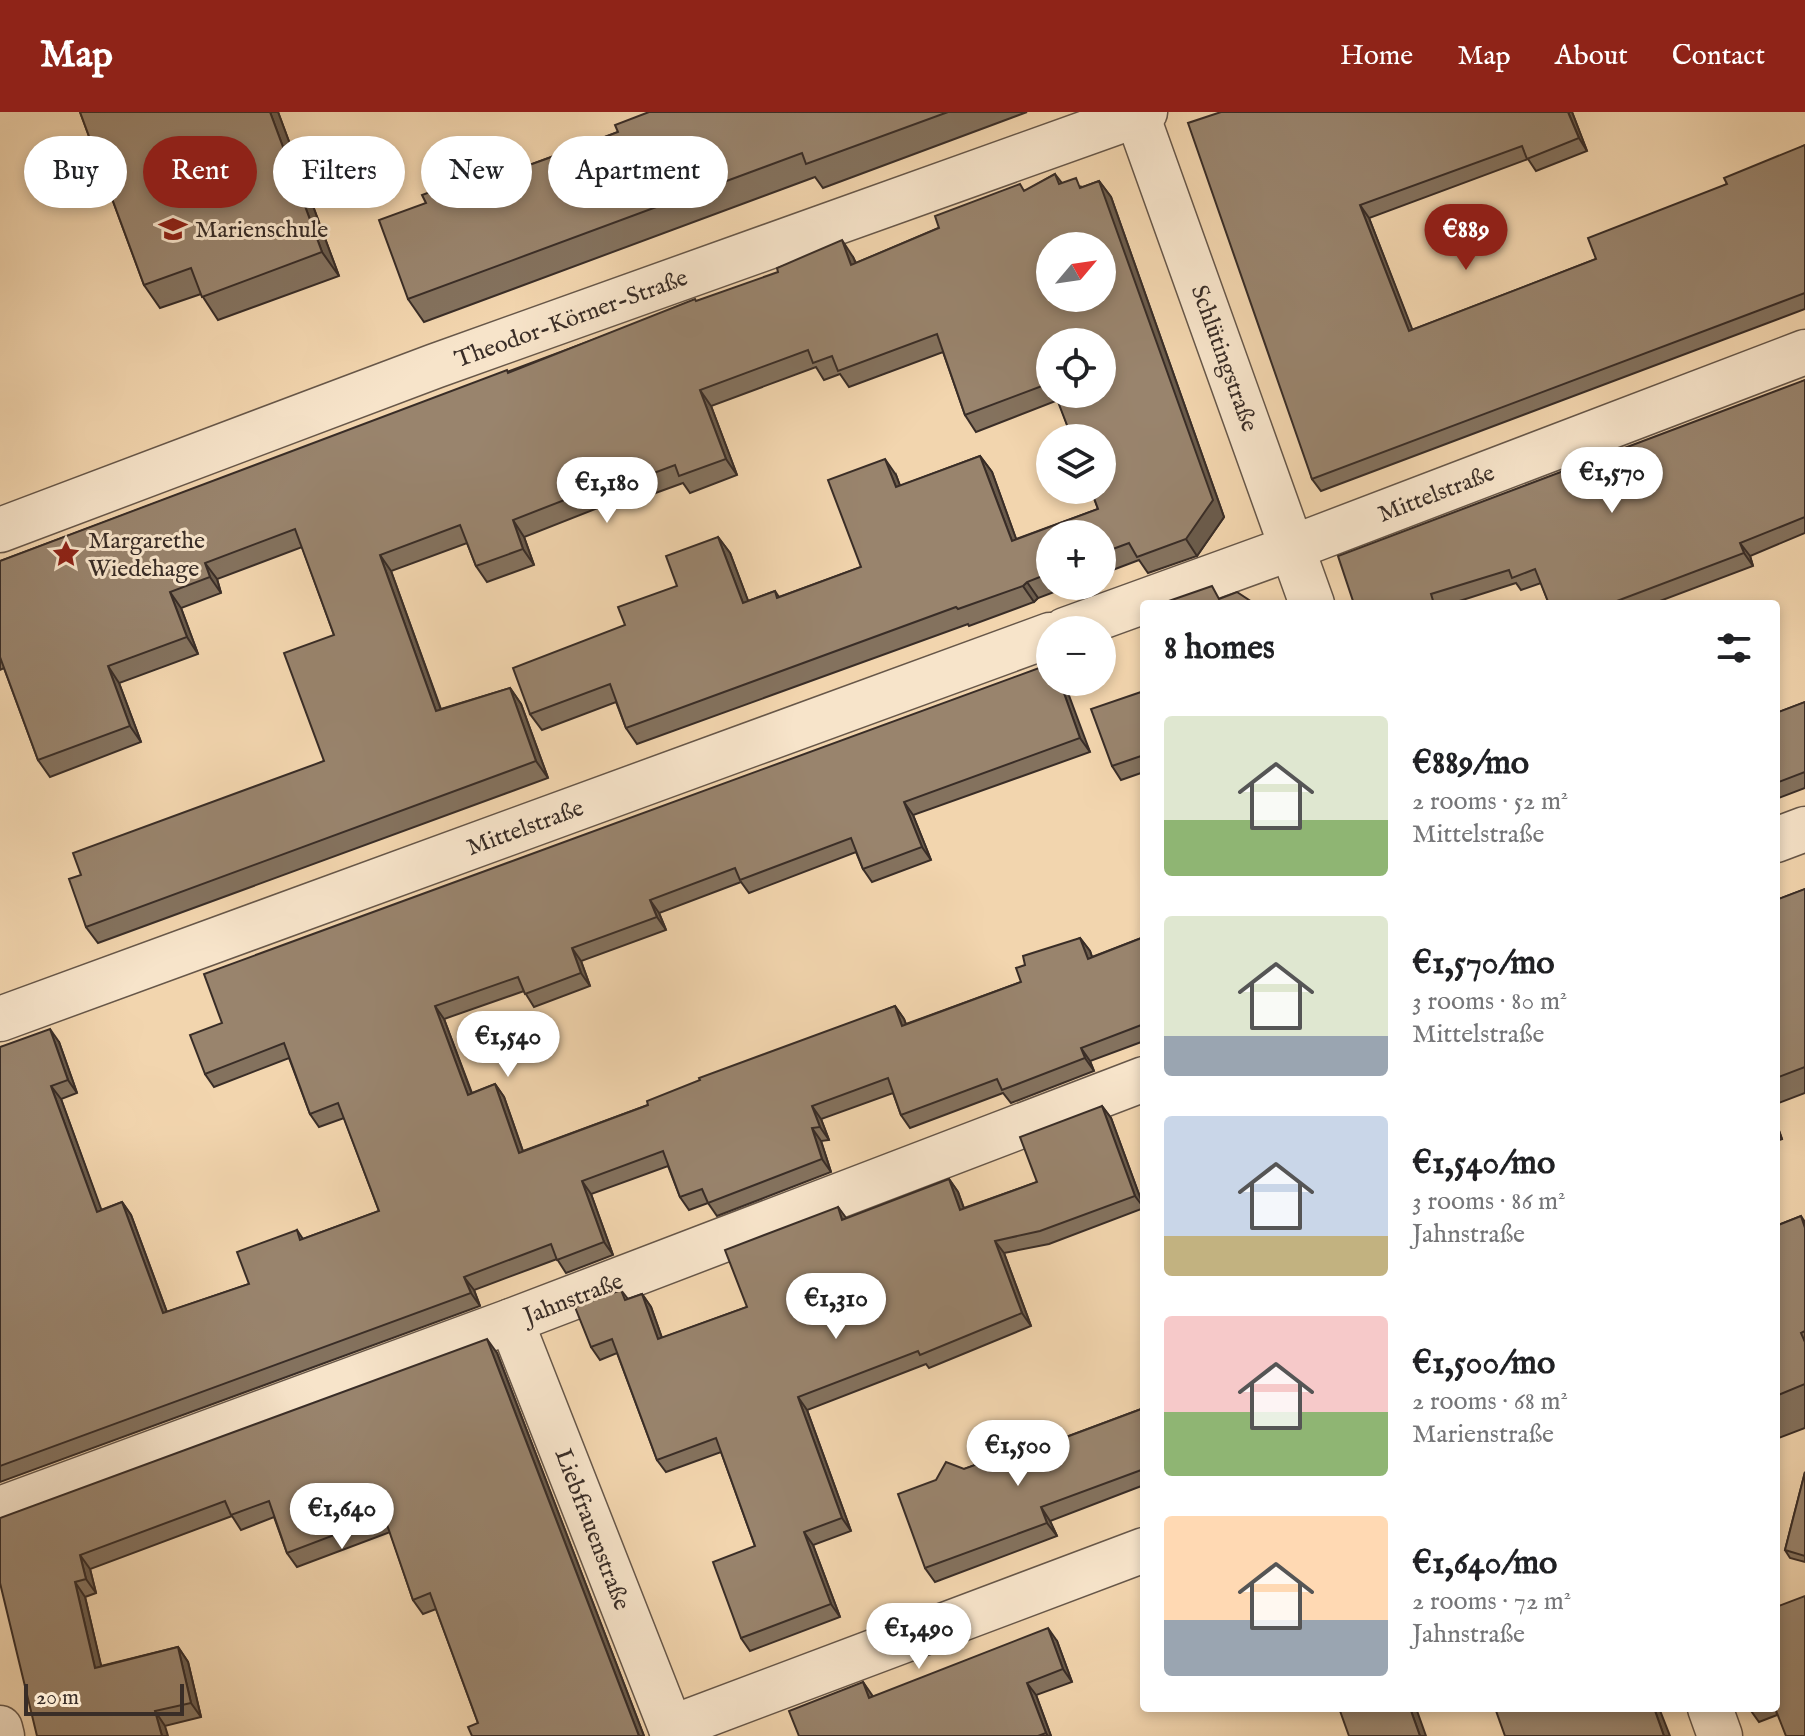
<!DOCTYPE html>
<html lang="en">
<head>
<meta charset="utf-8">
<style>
	body { margin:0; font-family:"IM FELL English",serif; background:#f2f2f2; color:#202124; height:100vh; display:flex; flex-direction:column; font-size:30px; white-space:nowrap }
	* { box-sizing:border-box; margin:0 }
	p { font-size:26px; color:#757577 }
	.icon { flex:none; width:44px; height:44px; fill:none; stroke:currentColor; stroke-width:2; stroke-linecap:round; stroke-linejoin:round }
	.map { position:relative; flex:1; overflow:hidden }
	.drawer { position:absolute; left:1140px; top:488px; width:640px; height:1112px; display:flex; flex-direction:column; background:#fff; border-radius:8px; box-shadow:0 4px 12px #0003 }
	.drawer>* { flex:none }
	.guide { position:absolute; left:24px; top:24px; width:760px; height:72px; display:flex; gap:16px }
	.needle { width:52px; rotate:61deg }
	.tools { position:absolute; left:1036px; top:120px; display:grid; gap:16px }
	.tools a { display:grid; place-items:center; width:80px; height:80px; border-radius:50%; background:#fff; box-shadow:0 4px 12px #0003; font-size:40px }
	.scale { position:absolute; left:24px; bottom:20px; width:160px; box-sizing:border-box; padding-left:8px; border:4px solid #392d27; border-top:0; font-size:22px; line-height:28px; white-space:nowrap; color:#392d27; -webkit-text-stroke:6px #f7e4ca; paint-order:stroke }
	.price { position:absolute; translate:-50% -68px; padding:0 18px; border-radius:28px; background:#fff; color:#222; font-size:26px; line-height:52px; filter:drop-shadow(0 2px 4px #0008) }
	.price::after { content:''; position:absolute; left:50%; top:48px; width:24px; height:18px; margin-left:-12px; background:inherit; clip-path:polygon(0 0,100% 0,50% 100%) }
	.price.selected { background:#8f2418; color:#fff }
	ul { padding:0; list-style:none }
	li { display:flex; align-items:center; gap:24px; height:200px; padding:0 24px }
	li span { display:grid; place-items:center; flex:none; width:224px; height:160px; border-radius:8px; color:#555 }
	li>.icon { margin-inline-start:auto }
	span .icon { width:96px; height:96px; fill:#fffc; stroke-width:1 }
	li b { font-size:34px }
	h2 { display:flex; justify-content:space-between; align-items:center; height:96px; padding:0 24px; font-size:34px }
	.tag { padding:0 28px; border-radius:36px; background:#fff; box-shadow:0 4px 12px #0003; font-size:28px; line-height:72px }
	.tag.selected { background:#8f2418; color:#fff }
	header { display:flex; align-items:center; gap:48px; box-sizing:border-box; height:112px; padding:0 40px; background:#8f2418; color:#fff }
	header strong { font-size:38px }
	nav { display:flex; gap:44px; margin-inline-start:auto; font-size:28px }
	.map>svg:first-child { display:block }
</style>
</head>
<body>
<header>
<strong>Map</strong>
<nav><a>Home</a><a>Map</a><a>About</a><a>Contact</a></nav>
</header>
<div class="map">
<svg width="1805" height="1624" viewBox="0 0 1805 1624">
	<rect width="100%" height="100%" fill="#f2d5ae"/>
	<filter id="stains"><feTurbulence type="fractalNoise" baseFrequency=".0025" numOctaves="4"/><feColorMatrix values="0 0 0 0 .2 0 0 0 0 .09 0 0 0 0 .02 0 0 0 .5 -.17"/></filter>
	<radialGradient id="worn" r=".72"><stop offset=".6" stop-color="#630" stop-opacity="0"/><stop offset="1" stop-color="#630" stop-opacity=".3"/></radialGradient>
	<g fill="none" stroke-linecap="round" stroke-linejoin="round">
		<defs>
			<g id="minor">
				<path d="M1136,0L1312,492"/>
				<path d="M0,418L435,254L1145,0"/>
				<path d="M1065,518L1294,435L1805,240"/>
				<path d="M1776,728L1805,717"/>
				<path d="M0,907L1050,523"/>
				<path d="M511,1209L674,1624"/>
				<path d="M0,1397L511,1209L1144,967"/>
				<path d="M1710,1596L1720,1624"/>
				<path d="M0,1616L2,1624"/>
				<path d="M671,1616L1144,1438"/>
			</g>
		</defs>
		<use href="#minor" stroke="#675749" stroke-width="47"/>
		<use href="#minor" stroke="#f7e4ca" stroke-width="44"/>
	</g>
	<g fill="#84725e" stroke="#392d27" stroke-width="2" fill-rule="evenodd">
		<path d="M80,0H278L339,164L218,208L201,182L160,196L144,173Z"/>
		<path d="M649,0H1027L823,76L815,65L424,210L408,187L481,71L618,20Z"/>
		<path d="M1221,0H1572L1587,39L1536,59L1528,47L1369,106L1412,218L1596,147L1727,72L1805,33V197L1321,379L1312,367Z"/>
		<path d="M1055,62L1062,71L1083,75L1099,69L1111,85L1224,405L1197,444L1148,461L1139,448L1102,462V422H1050V474H1070L1038,486L1034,490L969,514L968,512L637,632L626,616L616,590L542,618L530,602L625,513L677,474L718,425L730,441L748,489L775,479L779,485L861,455L896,363L900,374L980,344L992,360L1016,427L1098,397L1058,288L976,320L965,303L943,240L849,275L840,262L824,268L816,255L711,294L737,363L690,381L683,371L617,395L613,390L524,425L534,453L487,470L476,454L467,431L391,459L441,597L510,576L521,592L548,666L98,831L86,815L81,763L324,649L334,523L302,435L217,467L221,481L181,496L198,542L119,571L141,630L50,665L38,648L4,556L0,558V449L697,189L853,145L856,151L1025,79ZM1050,230L1102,282H1050Z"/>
		<path d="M1805,268V421L1750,444L1753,454L1652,492H1549L1541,471L1521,478L1516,471L1450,492H1354Z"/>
		<path d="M1050,552L1090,640L913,703L931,748L872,770L863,757L856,740L749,781L741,770L659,801L666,818L581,849L590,874L534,895L524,879L444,907L472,981L495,972L504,985L523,1039L648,993L895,894L904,907L906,912L1021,870L1025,853L1080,826L1090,839L1092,845L1144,825V929L1090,949L1094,959L1011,991L1003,981L910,1016L901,1003L893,981L821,1007L829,1028L821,1029L831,1060L717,1104L708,1091L689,1098L680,1085L668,1054L591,1082L613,1143L566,1161L557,1147L474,1178L480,1194L0,1370V935L59,930L77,981L61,987L101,1098L122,1090L131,1103L167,1200L249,1172L297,1118L303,1127L379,1099L344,1006L319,1015L310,1002L289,946L214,975L205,962L222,911Z"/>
		<path d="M1144,579V660L1121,668L1112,654Z"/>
		<path d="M1805,590V676L1776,687V601Z"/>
		<path d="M1805,777V981L1776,992V788Z"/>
		<path d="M1102,994L1111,1006L1144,1096L1049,1132L1004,1141L1031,1214L929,1256L926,1252L807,1298L851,1419L813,1433L840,1505L750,1539L741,1526L755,1434L721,1340L666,1360L657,1348L617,1241L600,1248L591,1235L621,1178L628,1187L642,1182L651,1195L662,1226L747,1195L838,1095L846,1107L949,1067L958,1080L964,1096L1037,1070Z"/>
		<path d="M1776,1010L1782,1027L1776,1029Z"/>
		<path d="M1801,1104L1805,1110V1316L1776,1327V1114Z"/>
		<path d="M497,1241L644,1624H472L478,1611L436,1497L423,1502L413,1488L390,1420L297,1455L287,1441L274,1405L241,1418L232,1404L90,1457L96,1481L85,1485L101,1554L178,1535L188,1550L201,1605L165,1614L0,1471Z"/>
		<path d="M1144,1296V1373L1050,1409L1057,1424L935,1470L925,1456L964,1357L1019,1337L1023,1341Z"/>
		<path d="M1805,1360V1450L1790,1446L1785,1438Z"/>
		<path d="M1057,1529L1072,1570L1036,1583L1051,1624H799L863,1570L872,1585Z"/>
		<path d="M1749,1596H1776L1777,1603L1759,1610Z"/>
	</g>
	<g fill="#6b5c4c" stroke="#392d27" stroke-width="2">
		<path d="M270,0H278L339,164L322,140Z"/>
		<path d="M1568,0H1572L1587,39L1579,26Z"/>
		<path d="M1099,69L1111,85L1224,405L1197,444L1186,427Z"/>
		<path d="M1360,93L1369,106L1418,232L1409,219Z"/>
		<path d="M842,128L853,145L863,170L851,153Z"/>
		<path d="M700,278L711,294L737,363L726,347Z"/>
		<path d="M980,344L992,360L1023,446L1012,429Z"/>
		<path d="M885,347L896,363L907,392L896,375Z"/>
		<path d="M513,408L524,425L534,453L523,437Z"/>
		<path d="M718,425L730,441L755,507L743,491Z"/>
		<path d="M1740,431L1750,444L1753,454L1744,441Z"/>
		<path d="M380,443L391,459L447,615L436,599Z"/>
		<path d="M205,451L217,467L221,481L210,465Z"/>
		<path d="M1027,470L1038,486L1034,490L1023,474Z"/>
		<path d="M170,480L181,496L198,542L187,525Z"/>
		<path d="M108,554L119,571L141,630L130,614Z"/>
		<path d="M1060,570H1064L1090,640L1080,626Z"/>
		<path d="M510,576L521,592L548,666L536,649Z"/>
		<path d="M904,690L913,703L931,748L922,735Z"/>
		<path d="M650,788L659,801L666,818L657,805Z"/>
		<path d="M1080,826L1090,839L1097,860L1088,847Z"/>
		<path d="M572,836L581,849L590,874L581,861Z"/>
		<path d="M435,894L444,907L477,996L468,983Z"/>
		<path d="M895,894L904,907L911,927L902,914Z"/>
		<path d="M50,917L59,930L77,981L68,968Z"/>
		<path d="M1081,936L1090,949L1094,959L1085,946Z"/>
		<path d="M495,972L504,985L528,1054L519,1041Z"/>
		<path d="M51,974L61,987L107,1113L97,1100Z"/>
		<path d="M812,994L821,1007L829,1028L820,1015Z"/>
		<path d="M1102,994L1111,1006L1144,1096L1135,1084Z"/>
		<path d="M1776,1010L1782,1027L1776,1018Z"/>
		<path d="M812,1016L821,1029L831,1060L822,1047Z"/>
		<path d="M949,1067L958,1080L969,1111L960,1098Z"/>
		<path d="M582,1069L591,1082L613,1143L604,1130Z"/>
		<path d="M122,1090L131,1103L172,1214L163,1201Z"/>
		<path d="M838,1095L847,1107L842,1108Z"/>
		<path d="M995,1129L1004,1141L1031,1214L1022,1201Z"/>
		<path d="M464,1165L474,1178L480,1194L471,1181Z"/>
		<path d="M642,1182L651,1195L667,1240L658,1227Z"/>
		<path d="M487,1227L497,1241L644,1624H639Z"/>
		<path d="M798,1285L807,1298L851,1419L842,1406Z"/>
		<path d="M1041,1395L1050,1409L1057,1424L1047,1411Z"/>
		<path d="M804,1420L813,1433L840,1505L831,1492Z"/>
		<path d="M80,1443L90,1457L96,1481L86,1467Z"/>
		<path d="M75,1470L85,1485L105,1570L95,1556Z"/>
		<path d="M1048,1516L1057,1529L1072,1570L1063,1557Z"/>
		<path d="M178,1535L188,1550L201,1605L191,1591Z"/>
		<path d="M863,1570L872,1583L878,1599L869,1586Z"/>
		<path d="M1027,1571L1036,1583L1051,1624H1048L1046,1621Z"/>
		<path d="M1410,1596H1416L1426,1624H1420Z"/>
		<path d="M1654,1596H1659L1670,1624H1664Z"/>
		<path d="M155,1599L165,1614L168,1624H162Z"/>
	</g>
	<g fill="#99846d" stroke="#392d27" stroke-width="2" fill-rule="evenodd">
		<path d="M80,0H270L322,140L202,185L191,156L144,173Z"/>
		<path d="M649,0H948L806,52L802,41L408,187L379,108L426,91L422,83L475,63L479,71L571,38L618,20L615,13Z"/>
		<path d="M1221,0H1568L1579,26L1527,47L1522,34L1360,93L1409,219L1596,147L1588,126L1727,72L1724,66L1805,33V181L1312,367L1188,11Z"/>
		<path d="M1055,62L1059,72L1076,66L1080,76L1099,69L1213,388L1186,427L1137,445L1129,431L1102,441V422H1050V461L1027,470L1023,474L958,497L956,495L626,616L610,572L530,602L513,556L625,513L618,495L677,474L666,444L718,425L743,491L775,479L777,486L861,455L828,368L885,347L896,375L980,344L1012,429L1098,397L1091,378H1102V326H1072L1055,282H1102V230H1050V271L965,303L937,222L838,259L832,244L813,251L808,238L700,278L726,347L679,364L675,353L606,379L603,373L513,408L523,437L476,454L460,413L380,443L436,599L510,576L536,649L86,815L69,767L81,763L73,741L324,649L284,541L334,523L295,417L205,451L210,465L170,480L187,525L108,554L130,614L38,648L0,545V449L507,258L508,261L695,187L696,189L778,160L777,156L842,128L851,153L939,116L935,104L1020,72L1024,79ZM1050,134H1102V186H1050Z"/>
		<path d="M1805,268V405L1740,431L1744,441L1609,492H1549L1535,457L1512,466L1509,458L1431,482L1434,492H1354L1338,444Z"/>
		<path d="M1212,474L1219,487L1237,480L1252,490L1253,492L1163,491Z"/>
		<path d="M1050,552V570H1060L1080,626L904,690L922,735L863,757L851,726L740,768L735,756L650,788L657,805L572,836L581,861L525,882L518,865L435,894L468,983L495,972L519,1041L648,993L647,989L700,968L699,966L895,894L902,914L1021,870L1016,856L1025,853L1023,844L1080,826L1088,847L1144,825V912L1081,936L1085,946L1002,978L997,967L901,1003L888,966L812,994L820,1015L812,1016L822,1047L708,1091L702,1077L680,1085L663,1039L582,1069L604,1130L557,1148L551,1132L464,1165L471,1181L0,1354V935L50,917L68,968L51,974L97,1100L122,1090L163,1201L249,1172L237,1140L297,1118L300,1128L379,1099L338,991L310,1002L284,931L205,962L190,923L222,911L204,862Z"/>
		<path d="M1144,579V643L1112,654L1091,597Z"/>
		<path d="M1805,590V660L1776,671V601Z"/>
		<path d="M1805,777V955L1776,966V788Z"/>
		<path d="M1102,994L1135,1084L1040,1119L995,1129L1022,1201L920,1243L918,1239L798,1285L842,1406L804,1420L831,1492L741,1526L713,1450L755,1434L716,1326L657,1348L612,1227L591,1235L575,1195L621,1178L625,1188L642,1182L658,1227L747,1195L725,1138L838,1095L842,1108L949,1067L960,1098L1037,1070L1020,1025Z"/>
		<path d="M1801,1104L1805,1116V1219L1801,1221L1805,1230V1272L1776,1284V1114Z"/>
		<path d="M487,1227L639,1624H472L468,1615L478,1611L430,1481L413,1488L384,1404L287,1441L269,1389L231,1403L225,1389L80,1443L86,1467L75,1470L95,1556L178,1535L191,1591L155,1599L162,1624H37L0,1471V1406Z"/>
		<path d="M1144,1296V1357L1041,1395L1047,1411L925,1456L898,1382L936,1368L946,1350L964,1357L1019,1337L1021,1342Z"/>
		<path d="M1805,1360V1444L1785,1438Z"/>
		<path d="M1805,1484V1624H1786L1775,1596H1776V1495Z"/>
		<path d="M1048,1516L1063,1557L1027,1571L1046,1621L1038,1624H799L789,1599L863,1570L869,1586Z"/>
		<path d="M1339,1596H1410L1420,1624H1349Z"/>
		<path d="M1495,1596H1654L1664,1624H1505Z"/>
	</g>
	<defs>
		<symbol id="school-bare" viewBox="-9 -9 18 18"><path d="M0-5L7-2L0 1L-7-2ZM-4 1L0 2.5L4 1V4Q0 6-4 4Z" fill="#8f2418" stroke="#f7e4ca" stroke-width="2.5" paint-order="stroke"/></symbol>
		<symbol id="sight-bare" viewBox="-9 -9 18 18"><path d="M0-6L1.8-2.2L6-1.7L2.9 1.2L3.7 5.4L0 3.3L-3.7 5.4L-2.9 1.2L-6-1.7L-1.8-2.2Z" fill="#8f2418" stroke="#f7e4ca" stroke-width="2.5" paint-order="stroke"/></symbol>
	</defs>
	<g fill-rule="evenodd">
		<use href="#school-bare" x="153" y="97" width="40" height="40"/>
		<use href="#sight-bare" x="46" y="422" width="40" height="40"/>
	</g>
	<g text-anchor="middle" stroke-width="6" stroke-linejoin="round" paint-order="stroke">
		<g font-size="24" fill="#392d27" stroke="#f7e4ca" text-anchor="start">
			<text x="195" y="125">Marienschule</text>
			<text x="88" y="436">Margarethe<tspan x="88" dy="28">Wiedehage</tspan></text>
		</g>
		<g font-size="24" fill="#392d27" stroke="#f7e4ca">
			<text transform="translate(571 206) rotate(-20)" y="8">Theodor-Körner-Straße</text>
			<text transform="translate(1225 246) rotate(70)" y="8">Schlütingstraße</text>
			<text transform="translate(1436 381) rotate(-21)" y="8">Mittelstraße</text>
			<text transform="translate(525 715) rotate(-20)" y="8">Mittelstraße</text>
			<text transform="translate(573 1186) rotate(-21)" y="8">Jahnstraße</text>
			<text transform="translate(593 1417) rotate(69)" y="8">Liebfrauenstraße</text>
		</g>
	</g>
	<rect width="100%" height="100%" filter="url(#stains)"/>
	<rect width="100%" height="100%" fill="url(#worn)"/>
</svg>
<div class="tools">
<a><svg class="needle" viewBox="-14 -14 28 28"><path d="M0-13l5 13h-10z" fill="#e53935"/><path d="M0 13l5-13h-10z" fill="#757577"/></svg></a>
<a><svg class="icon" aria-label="locate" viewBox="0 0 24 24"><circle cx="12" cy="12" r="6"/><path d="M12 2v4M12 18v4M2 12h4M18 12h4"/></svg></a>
<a><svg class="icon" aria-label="layers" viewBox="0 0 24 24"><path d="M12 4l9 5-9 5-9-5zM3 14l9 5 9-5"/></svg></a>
<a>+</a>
<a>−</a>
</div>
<div class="scale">20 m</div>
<b class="price selected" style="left:1466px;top:160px">€889</b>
<b class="price" style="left:1612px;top:403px">€1,570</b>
<b class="price" style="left:607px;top:413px">€1,180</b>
<b class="price" style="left:508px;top:967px">€1,540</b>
<b class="price" style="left:836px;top:1229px">€1,310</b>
<b class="price" style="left:1018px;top:1376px">€1,500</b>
<b class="price" style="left:342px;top:1439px">€1,640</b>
<b class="price" style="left:919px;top:1559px">€1,490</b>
<div class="guide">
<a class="tag">Buy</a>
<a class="tag selected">Rent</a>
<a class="tag">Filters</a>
<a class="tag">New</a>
<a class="tag">Apartment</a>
</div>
<section class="drawer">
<h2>8 homes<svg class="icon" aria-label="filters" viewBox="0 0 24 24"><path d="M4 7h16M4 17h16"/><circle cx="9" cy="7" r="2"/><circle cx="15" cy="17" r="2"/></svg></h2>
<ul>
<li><span style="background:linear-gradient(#dfe7d0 65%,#8fb573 0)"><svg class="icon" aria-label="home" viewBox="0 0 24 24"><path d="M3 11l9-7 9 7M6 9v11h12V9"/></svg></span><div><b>€889/mo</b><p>2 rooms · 52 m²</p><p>Mittelstraße</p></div></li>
<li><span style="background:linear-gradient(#dfe7d0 75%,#9aa5b1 0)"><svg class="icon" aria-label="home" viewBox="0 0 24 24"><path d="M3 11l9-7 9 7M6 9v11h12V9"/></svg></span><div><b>€1,570/mo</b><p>3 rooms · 80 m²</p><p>Mittelstraße</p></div></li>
<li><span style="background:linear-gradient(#c9d6e8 75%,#c2b280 0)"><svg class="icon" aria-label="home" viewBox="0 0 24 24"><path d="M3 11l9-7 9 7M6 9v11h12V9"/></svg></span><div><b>€1,540/mo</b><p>3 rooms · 86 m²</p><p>Jahnstraße</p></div></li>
<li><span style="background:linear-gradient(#f6c9c9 60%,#8fb573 0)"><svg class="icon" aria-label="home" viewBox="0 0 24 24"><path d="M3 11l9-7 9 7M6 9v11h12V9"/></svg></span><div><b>€1,500/mo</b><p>2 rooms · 68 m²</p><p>Marienstraße</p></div></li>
<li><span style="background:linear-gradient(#ffd9b3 65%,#9aa5b1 0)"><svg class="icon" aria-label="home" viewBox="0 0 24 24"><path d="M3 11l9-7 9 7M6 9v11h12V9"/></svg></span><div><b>€1,640/mo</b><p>2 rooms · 72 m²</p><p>Jahnstraße</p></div></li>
</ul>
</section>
</div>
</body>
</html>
